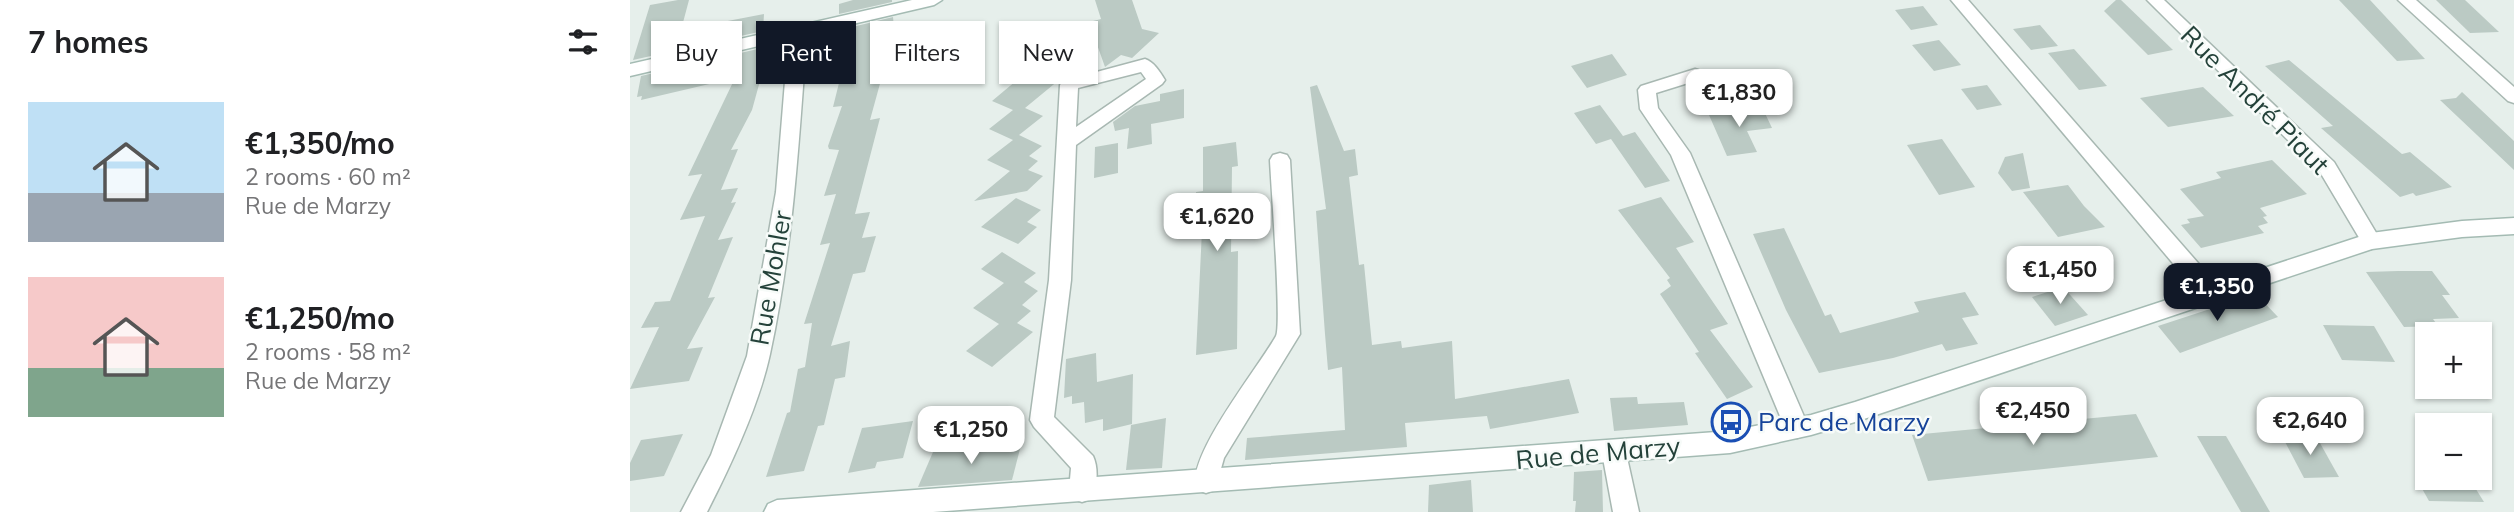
<!DOCTYPE html>
<html lang="en">
<head>
<meta charset="utf-8">
<style>
	body { margin:0; font-family:Mulish,sans-serif; background:#f6f6f6; color:#202124; height:100vh; display:flex; flex-direction:column; font-size:26px; white-space:nowrap }
	* { box-sizing:border-box; margin:0 }
	p { font-size:23px; color:#757577 }
	.icon { flex:none; width:38px; height:38px; fill:none; stroke:currentColor; stroke-width:2; stroke-linecap:round; stroke-linejoin:round }
	.map { position:relative; flex:1; overflow:hidden }
	.panel { display:flex; flex-direction:column; background:#fff; width:630px }
	.panel>* { flex:none }
	.hud { position:absolute; left:21px; top:21px; width:665px; height:63px; display:flex; gap:14px }
	.tools { position:absolute; left:1785px; top:322px; display:grid; gap:14px }
	.tools a { display:grid; place-items:center; width:77px; height:77px; border-radius:0px; background:#fff; box-shadow:0 2px 5px #0004; font-size:35px }
	.price { position:absolute; translate:-50% -60px; padding:0 16px; border-radius:14px; background:#fff; color:#222; font-size:23px; line-height:46px; filter:drop-shadow(0 2px 4px #0008) }
	.price::after { content:''; position:absolute; left:50%; top:42px; width:21px; height:16px; margin-left:-10px; background:inherit; clip-path:polygon(0 0,100% 0,50% 100%) }
	.price.current { background:#111827; color:#fff }
	ul { padding:0; list-style:none }
	li { display:flex; align-items:center; gap:21px; height:175px; padding:0 28px }
	li span { display:grid; place-items:center; flex:none; width:196px; height:140px; border-radius:0px; color:#555 }
	li>.icon { margin-inline-start:auto }
	span .icon { width:84px; height:84px; fill:#fffc; stroke-width:1 }
	li b { font-size:30px }
	h2 { display:flex; justify-content:space-between; align-items:center; height:84px; padding:0 28px; font-size:30px }
	.tag { padding:0 24px; border-radius:0px; background:#fff; box-shadow:0 2px 5px #0004; font-size:24px; line-height:63px }
	.tag.current { background:#111827; color:#fff }
	main { display:flex; flex:1; min-height:0 }
	.map>svg:first-child { display:block }
</style>
</head>
<body>
<main>
<section class="panel">
<h2>7 homes<svg class="icon" aria-label="filters" viewBox="0 0 24 24"><path d="M4 7h16M4 17h16"/><circle cx="9" cy="7" r="2"/><circle cx="15" cy="17" r="2"/></svg></h2>
<ul>
<li><span style="background:linear-gradient(#bfe0f5 65%,#9aa5b1 0)"><svg class="icon" aria-label="home" viewBox="0 0 24 24"><path d="M3 11l9-7 9 7M6 9v11h12V9"/></svg></span><div><b>€1,350/mo</b><p>2 rooms · 60 m²</p><p>Rue de Marzy</p></div></li>
<li><span style="background:linear-gradient(#f6c9c9 65%,#7fa58c 0)"><svg class="icon" aria-label="home" viewBox="0 0 24 24"><path d="M3 11l9-7 9 7M6 9v11h12V9"/></svg></span><div><b>€1,250/mo</b><p>2 rooms · 58 m²</p><p>Rue de Marzy</p></div></li>
</ul>
</section>
<div class="map">
<svg width="1884" height="512" viewBox="0 0 1884 512">
	<rect width="100%" height="100%" fill="#e6efeb"/>
	<g fill="#bbcac4">
		<path d="M48,0H59L51,30L134,14L133,31L3,60L20,5Z"/>
		<path d="M223,0H262V2L209,14V4Z"/>
		<path d="M465,0H502L512,29L529,33L502,58L491,55L475,67L459,22L471,19Z"/>
		<path d="M1486,0H1491L1543,50L1518,55L1474,11Z"/>
		<path d="M1709,0H1740L1795,59L1767,61Z"/>
		<path d="M1806,0H1835L1869,32L1840,33Z"/>
		<path d="M1293,6L1308,25L1281,30L1265,10Z"/>
		<path d="M263,17L265,39L262,40L240,120L250,118L225,214L240,212L232,238L246,236L235,272L223,274L201,346L220,341L215,377L205,379L194,425L188,426L174,471L136,477L157,413L160,412L168,369L175,367L182,323L174,324L200,243L190,245L206,194L194,196L209,150L199,149L198,146L212,106L203,107L210,79V30Z"/>
		<path d="M1410,25L1428,46L1401,50L1383,29Z"/>
		<path d="M1309,40L1331,65L1304,71L1282,45Z"/>
		<path d="M132,48L130,81L122,110L101,150L108,149L91,190L108,188L101,203L106,202L88,240L103,237L78,298L85,297L57,349L73,347L59,381L0,389L29,327L11,328L25,302L40,301L75,216L50,220L72,174L58,176L105,78L11,100L12,96L7,97L11,76Z"/>
		<path d="M424,49L457,57L395,108L413,116L389,135L412,146L399,156L408,161L398,170L413,176L397,191L344,201L380,171L357,160L383,140L359,129L383,110L362,101Z"/>
		<path d="M1444,49L1477,86L1449,90L1418,53Z"/>
		<path d="M982,54L997,75L957,88L941,66Z"/>
		<path d="M1659,60L1772,154L1780,152L1822,187L1786,196L1783,193L1770,197L1691,128L1703,126L1635,66Z"/>
		<path d="M687,85L714,151L725,149L728,175L719,177L729,265L734,264L742,345L771,341L772,348L822,341L825,399L939,379L949,413L860,429L857,416L775,423L777,447L615,460L617,438L715,430L712,367L698,370L695,334L686,211L696,209L680,87Z"/>
		<path d="M1357,85L1372,105L1347,110L1331,89Z"/>
		<path d="M1573,87L1604,116L1538,127L1510,98Z"/>
		<path d="M554,89V118L521,124L522,144L497,149L499,128L485,131L483,122L505,106L530,101V94Z"/>
		<path d="M1832,92L1884,141V170L1810,100L1826,98Z"/>
		<path d="M970,105L993,136L1005,132L1040,181L1015,188L981,139L966,144L944,113Z"/>
		<path d="M1132,107L1142,128L1117,131L1127,152L1097,156L1079,115Z"/>
		<path d="M1312,139L1345,187L1309,195L1277,145Z"/>
		<path d="M606,142L608,166L602,167L601,252L608,251L607,349L566,355L572,230L564,231L566,192L573,191V147Z"/>
		<path d="M488,143V173L464,178L465,147Z"/>
		<path d="M1393,153L1400,188L1382,191L1368,173L1375,157Z"/>
		<path d="M1642,160L1677,194L1630,208L1637,216L1633,217L1638,223L1628,226L1634,233L1571,248L1551,225L1560,223L1557,219L1574,216L1550,189L1591,178L1586,172Z"/>
		<path d="M1438,185L1454,206L1475,227L1428,237L1393,192Z"/>
		<path d="M1031,197L1064,242L1046,248L1098,324L1080,330L1123,387L1097,399L1065,353L1069,352L1030,294L1041,286L1037,280L1040,278L988,210Z"/>
		<path d="M386,198L411,210L397,222L407,227L388,244L351,227Z"/>
		<path d="M1154,228L1195,316L1201,314L1210,333L1289,312L1284,302L1335,292L1349,315L1332,318L1348,344L1316,351L1312,344L1263,358L1189,373L1156,310L1123,234Z"/>
		<path d="M372,252L406,273L394,282L408,291L392,305L401,311L387,323L403,332L362,367L336,351L369,324L343,308L374,283L351,269Z"/>
		<path d="M1768,271H1802L1820,295H1812L1829,318L1803,319L1808,326L1774,327L1736,272Z"/>
		<path d="M1433,287L1458,315L1425,326L1402,297Z"/>
		<path d="M1626,294L1648,317L1550,353L1528,326Z"/>
		<path d="M1693,325L1744,326L1765,362L1712,360Z"/>
		<path d="M466,353L467,382L503,374L502,424L473,431V419L455,423L454,402L442,404V396L434,398L436,359Z"/>
		<path d="M1007,397L1008,404L1054,402L1058,425L984,431L980,398Z"/>
		<path d="M1506,414L1528,457L1298,481L1282,435Z"/>
		<path d="M536,418L532,468L496,470L501,425Z"/>
		<path d="M283,421L273,458L247,462L245,468L218,473L232,428Z"/>
		<path d="M53,434L34,476L0,481V463L11,440Z"/>
		<path d="M1567,436H1596L1640,512H1611Z"/>
		<path d="M1652,436H1686L1709,477L1674,478Z"/>
		<path d="M391,445L382,480L288,487L303,452Z"/>
		<path d="M972,470L973,512H945L946,501H943L944,472Z"/>
		<path d="M1786,478H1839L1854,502L1799,501Z"/>
		<path d="M841,480L843,512H798L799,485Z"/>
	</g>
	<g fill="none" stroke-linecap="round" stroke-linejoin="round">
		<defs>
			<g id="street">
				<path d="M1321,0H1338L1589,287L1592,293L1589,299L1581,301L1573,299Z"/>
				<path d="M1517,0H1534L1704,162L1751,241L1748,246L1741,249L1734,246L1690,172Z"/>
				<path d="M1768,0H1786L1884,87V103L1878,101Z"/>
				<path d="M168,27L177,32C169,140 163,248 140,354C129,405 101,465 77,512H51L81,455L117,356L146,192L159,32Z"/>
				<path d="M515,59C524,62 530,72 535,80L532,84L446,145L441,280L424,417L463,456C469,469 467,487 461,499L452,502L443,499L439,491L441,468L404,427L400,420L419,280L430,85L433,81ZM511,72L516,79L446,127L448,88Z"/>
				<path d="M1065,69L1071,71L1074,75L1071,79L1026,93L1028,108L1060,153L1179,428L1175,435L1167,438L1159,435L1155,428L1041,155L1010,109L1008,90L1011,86Z"/>
				<path d="M650,153L657,155L660,160L670,334L594,458L585,490L576,493L567,490C553,460 629,367 646,336C652,325 641,184 640,160L643,155Z"/>
				<path d="M984,442L993,445L996,453L1009,512H983L972,453L975,445Z"/>
			</g>
			<g id="secondary">
				<path d="M282,0H312L304,5L0,76V64Z"/>
				<path d="M1884,218V234L1832,237L1742,249L1225,422L1181,435L1100,453L303,512H134L138,504L147,500L1100,431L1181,415L1225,402L1741,233L1832,221Z"/>
			</g>
		</defs>
		<use href="#street" stroke="#a8b8b2" stroke-width="3"/>
		<use href="#secondary" stroke="#a4bbb3" stroke-width="3"/>
		<use href="#street" fill="#fff" fill-rule="evenodd"/>
		<use href="#secondary" fill="#fff" fill-rule="evenodd"/>
	</g>
	<defs>
		<symbol id="bus-ring" viewBox="-11 -11 22 22"><circle r="9.5" fill="#f7fbf9" stroke="#1a4fb4" stroke-width="1.5"/><path d="M-5-6H5V4H4V6H2V4H-2V6H-4V4H-5ZM-3.5-4V0h7V-4ZM-3.5 1.2v1.5H-2V1.2ZM2 1.2v1.5H3.5V1.2Z" fill="#1a4fb4"/></symbol>
	</defs>
	<g fill-rule="evenodd">
		<use href="#bus-ring" x="1079" y="400" width="44" height="44"/>
	</g>
	<g text-anchor="middle" stroke-width="5" stroke-linejoin="round" paint-order="stroke">
		<g font-size="26" fill="#24423a" stroke="#f7fbf9">
			<text transform="translate(1625 100) rotate(45)" y="9">Rue André Piaut</text>
			<text transform="translate(141 278) rotate(-80)" y="9">Rue Mohler</text>
			<text transform="translate(968 453) rotate(-5)" y="9">Rue de Marzy</text>
		</g>
		<g font-size="26" fill="#164399" stroke="#f7fbf9" text-anchor="start">
			<text x="1128" y="431">Parc de Marzy</text>
		</g>
	</g>
</svg>
<div class="tools">
<a>+</a>
<a>−</a>
</div>
<b class="price" style="left:1109px;top:129px">€1,830</b>
<b class="price" style="left:587px;top:253px">€1,620</b>
<b class="price" style="left:1430px;top:306px">€1,450</b>
<b class="price current" style="left:1587px;top:323px">€1,350</b>
<b class="price" style="left:1403px;top:447px">€2,450</b>
<b class="price" style="left:1680px;top:457px">€2,640</b>
<b class="price" style="left:341px;top:466px">€1,250</b>
<div class="hud">
<a class="tag">Buy</a>
<a class="tag current">Rent</a>
<a class="tag">Filters</a>
<a class="tag">New</a>
</div>
</div>
</main>
</body>
</html>
